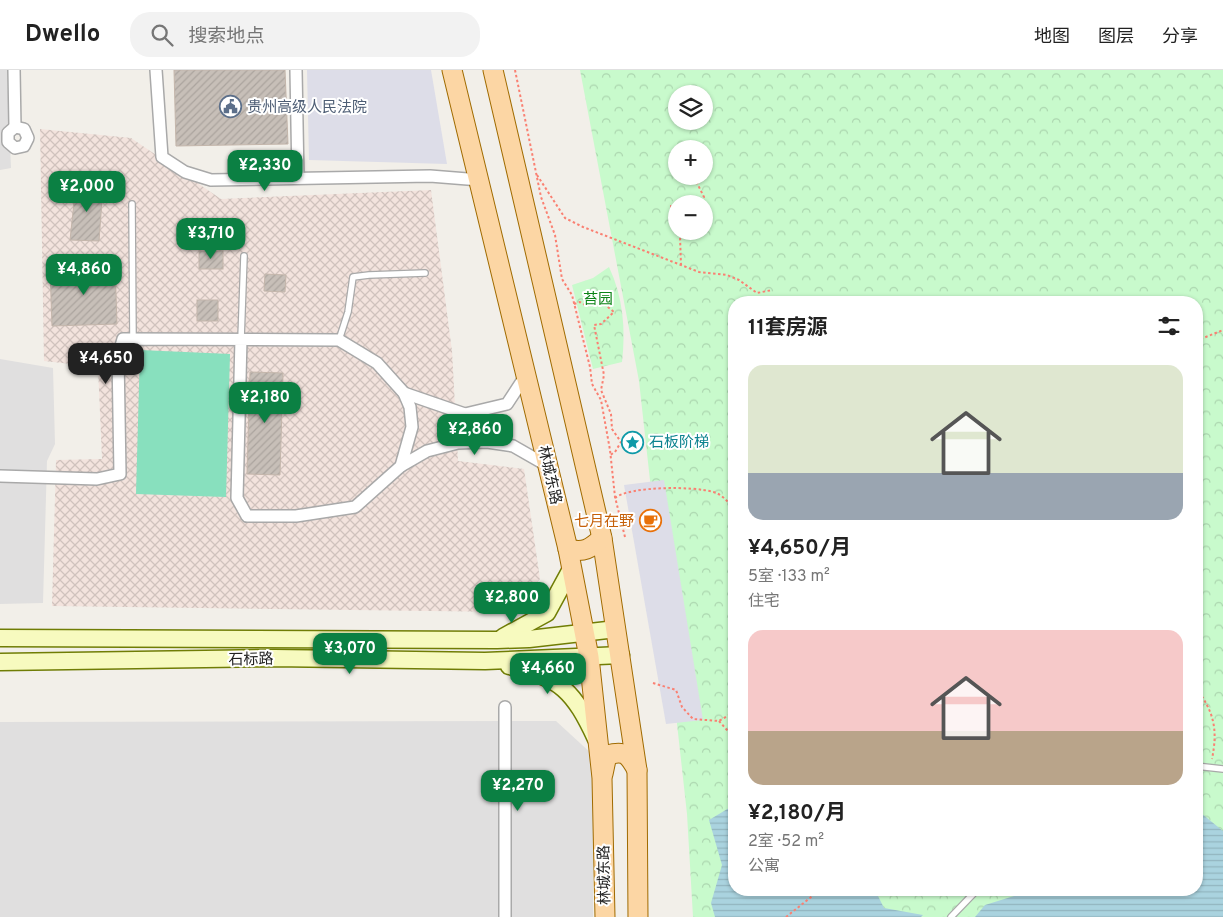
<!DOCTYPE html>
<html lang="zh">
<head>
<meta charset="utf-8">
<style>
	body { margin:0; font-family:Overpass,"Noto Sans SC",sans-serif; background:#f2f2f2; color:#222; height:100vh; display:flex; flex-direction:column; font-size:19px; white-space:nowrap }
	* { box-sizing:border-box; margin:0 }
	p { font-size:16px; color:#767676 }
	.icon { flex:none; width:28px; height:28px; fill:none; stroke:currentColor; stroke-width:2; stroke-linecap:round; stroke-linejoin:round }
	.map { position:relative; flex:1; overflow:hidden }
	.sheet { position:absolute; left:728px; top:226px; width:475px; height:600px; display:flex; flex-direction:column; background:#fff; border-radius:20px; box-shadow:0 1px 4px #0004 }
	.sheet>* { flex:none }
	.fabs { position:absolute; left:668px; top:15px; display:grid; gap:10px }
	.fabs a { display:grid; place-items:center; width:45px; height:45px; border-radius:50%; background:#fff; box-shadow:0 1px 4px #0004; font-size:25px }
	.price { position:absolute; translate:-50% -42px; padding:0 11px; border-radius:10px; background:#0b8043; color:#fff; font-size:16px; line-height:32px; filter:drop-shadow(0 1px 2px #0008) }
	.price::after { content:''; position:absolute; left:50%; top:30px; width:15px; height:11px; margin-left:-8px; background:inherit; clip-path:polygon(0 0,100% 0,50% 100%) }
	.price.active { background:#222; color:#fff }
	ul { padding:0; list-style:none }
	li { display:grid; align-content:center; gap:10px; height:265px; padding:0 20px }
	li span { display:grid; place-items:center; height:155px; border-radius:15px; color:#555 }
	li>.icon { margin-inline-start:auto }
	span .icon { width:90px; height:90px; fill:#fffc; stroke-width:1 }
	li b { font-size:21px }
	h2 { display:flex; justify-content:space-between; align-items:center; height:60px; padding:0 20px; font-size:21px }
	header { display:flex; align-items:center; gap:30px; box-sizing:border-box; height:70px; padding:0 25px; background:#fff; border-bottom:1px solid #e0e0e0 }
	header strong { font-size:24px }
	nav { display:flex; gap:28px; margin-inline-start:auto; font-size:18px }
	.search { width:350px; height:45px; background:#f2f2f2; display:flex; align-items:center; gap:12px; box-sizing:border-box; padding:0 18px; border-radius:20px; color:#767676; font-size:19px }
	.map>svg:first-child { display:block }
</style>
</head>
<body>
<header>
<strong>Dwello</strong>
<div class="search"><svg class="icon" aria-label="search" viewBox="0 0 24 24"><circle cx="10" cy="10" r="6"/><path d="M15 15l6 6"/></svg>搜索地点</div>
<nav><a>地图</a><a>图层</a><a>分享</a></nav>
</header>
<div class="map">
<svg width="1223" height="847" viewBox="0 0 1223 847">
	<defs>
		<pattern id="military-cross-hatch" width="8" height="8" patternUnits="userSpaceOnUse" patternTransform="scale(1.25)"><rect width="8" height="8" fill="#f3e3dd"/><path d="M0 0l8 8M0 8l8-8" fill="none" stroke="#d0c2bd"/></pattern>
		<pattern id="park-crowns" width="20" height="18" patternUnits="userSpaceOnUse" patternTransform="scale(1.25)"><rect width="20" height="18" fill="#c8facc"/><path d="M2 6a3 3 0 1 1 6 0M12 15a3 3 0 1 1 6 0" fill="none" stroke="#acd6af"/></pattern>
		<pattern id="water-rules" width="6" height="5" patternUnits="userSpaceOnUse" patternTransform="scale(1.25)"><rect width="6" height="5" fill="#aad3df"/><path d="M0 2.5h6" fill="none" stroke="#92b5bf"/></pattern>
		<pattern id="building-hatch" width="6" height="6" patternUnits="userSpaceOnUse" patternTransform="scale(1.25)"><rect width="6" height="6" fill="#c7bfb8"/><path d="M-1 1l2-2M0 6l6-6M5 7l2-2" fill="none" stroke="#aba49e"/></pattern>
	</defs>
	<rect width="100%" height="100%" fill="#f2efe9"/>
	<g fill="#e0dfdf">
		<path d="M0,0H7L11,98L0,100Z"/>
		<path d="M0,289L53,298L55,374L47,391L43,533L0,534Z"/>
		<path d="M556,651L593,685V847H0V652Z"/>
	</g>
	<path fill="url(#military-cross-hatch)" d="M40,59L131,68L221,129L431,120L452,281L458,391L524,399L540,509L509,542L52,536L56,390L102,389L98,297L44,291Z"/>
	<g fill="url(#park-crowns)" fill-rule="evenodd">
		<path d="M580,0H1223V847H693L687,744L639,311ZM676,24H704V51H676ZM676,79H704V106H676ZM676,134H704V161H676ZM734,232H1196V820H734Z"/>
		<path d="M609,197C623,227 626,259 622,292L593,299L572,215L593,208Z"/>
	</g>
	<path fill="#88e0be" d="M140,280L230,284L226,427L136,424Z"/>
	<g fill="#dddde8">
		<path d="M307,0H431L447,94L309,90Z"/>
		<path d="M664,410L703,650L666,654L624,415Z"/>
	</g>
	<g fill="url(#water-rules)">
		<path d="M734,735V820H875L884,838L923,845L921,847H715L711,833L722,795L709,750Z"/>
		<path d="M1196,739L1223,761V847H975L985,835L1033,820H1196Z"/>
	</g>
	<g fill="url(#building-hatch)" stroke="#c4b6ab">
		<path d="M174,0H285L288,74L176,76Z"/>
		<path d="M76,114L103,117L99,171L70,170Z"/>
		<rect x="199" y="181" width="24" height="18"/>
		<path d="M115,195L117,254L52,256L50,198Z"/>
		<path d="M265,204L286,205L285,222L264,221Z"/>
		<rect x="197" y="230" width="21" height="21"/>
		<path d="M250,302L283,303L280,405L247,404Z"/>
	</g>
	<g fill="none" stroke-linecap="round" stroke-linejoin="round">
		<defs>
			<g id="lane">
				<path d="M132,134L133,269"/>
				<path d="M241,269L244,186"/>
				<path d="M339,270L348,242L353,207L369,205L425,203"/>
				<path d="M1196,696L1223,699"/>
				<path d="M951,847L977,820"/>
			</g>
			<g id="street">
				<path d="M14,0L15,57"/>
				<path d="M156,0L162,87L185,102L211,110L430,106L480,110"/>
				<path d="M296,0L298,108"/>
				<path d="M15,57L24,59L28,68L24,76L15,78L8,72V63Z"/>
				<path d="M404,323L465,344L507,334L526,305"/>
				<path d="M401,396L427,381L458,373L487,372L513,376L548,396"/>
				<path d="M0,406L97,409L120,404L118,286L123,269L339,270L377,293L404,323L410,337L412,357L401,396L355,437L296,446H247L237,428L241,269"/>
				<path d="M505,637V847"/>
			</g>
			<g id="secondary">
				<path d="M503,567L547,543L571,499"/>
				<path d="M0,568L497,570L529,569L616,559"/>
				<path d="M0,592L274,588L485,591L621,585"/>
				<path d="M509,596C561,607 574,622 596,669"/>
			</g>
			<g id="primary">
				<path d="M452,0L568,479L589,587L602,708L605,847"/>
				<path d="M493,0L602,468L637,700L638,847"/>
				<path d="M568,479C584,483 590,479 602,468"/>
				<path d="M603,704L607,685C625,680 628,684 637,700"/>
			</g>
		</defs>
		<use href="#lane" stroke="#a9a9a9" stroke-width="8"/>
		<use href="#street" stroke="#a9a9a9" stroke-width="14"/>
		<use href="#secondary" stroke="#707d05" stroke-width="19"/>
		<use href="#primary" stroke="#a06b00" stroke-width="21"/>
		<g stroke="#fa8072" stroke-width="2" stroke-dasharray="2.5 2.5" stroke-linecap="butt">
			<path d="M515,0L541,127L555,165L562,209L572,225L590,297L592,314L601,330L610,380L615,427L625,467"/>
			<path d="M704,85L706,84L709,94L704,100"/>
			<path d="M537,105L565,148L583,157L699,202L727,205L739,210L757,223L772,220"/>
			<path d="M676,134L671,136L676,147L675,159L680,166L681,195"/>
			<path d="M696,134L704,127L697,113L700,106"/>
			<path d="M574,234L580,232L587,236L598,229L614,242L601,254L594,255L604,305L601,320L611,344L612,359L621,372L615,382L610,385"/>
			<path d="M1196,271L1223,260"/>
			<path d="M615,428C629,416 694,416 713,422C722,424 728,432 734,439"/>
			<path d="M1196,540L1198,547L1196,554"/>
			<path d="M653,613L676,620L682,637L693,649L719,651L734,642"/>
			<path d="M1196,618C1214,642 1218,659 1212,689"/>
			<path d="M719,651L734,668"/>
			<path d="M786,847L820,820"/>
		</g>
		<use href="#lane" stroke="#fff" stroke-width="5.5"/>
		<use href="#street" stroke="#fff" stroke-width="11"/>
		<use href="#secondary" stroke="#f7fabf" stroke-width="16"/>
		<use href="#primary" stroke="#fcd6a4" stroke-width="19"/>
	</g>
	<defs>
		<symbol id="civic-ring" viewBox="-11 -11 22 22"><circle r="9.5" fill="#fff" stroke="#5c6f8a" stroke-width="1.5"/><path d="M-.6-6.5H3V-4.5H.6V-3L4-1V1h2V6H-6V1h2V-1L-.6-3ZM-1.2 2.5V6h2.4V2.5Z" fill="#5c6f8a"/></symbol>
		<symbol id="sight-ring" viewBox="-11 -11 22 22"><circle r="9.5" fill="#fff" stroke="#0f9aa8" stroke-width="1.5"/><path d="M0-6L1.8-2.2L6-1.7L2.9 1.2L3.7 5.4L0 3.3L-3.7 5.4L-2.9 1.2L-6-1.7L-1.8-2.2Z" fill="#0f9aa8"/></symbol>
		<symbol id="cafe-ring" viewBox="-11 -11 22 22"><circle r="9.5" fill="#fff" stroke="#e8710a" stroke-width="1.5"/><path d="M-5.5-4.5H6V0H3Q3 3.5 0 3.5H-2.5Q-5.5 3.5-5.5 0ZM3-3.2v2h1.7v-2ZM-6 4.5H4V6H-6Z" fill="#e8710a"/></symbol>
	</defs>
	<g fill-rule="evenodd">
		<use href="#civic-ring" x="218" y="24" width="25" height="25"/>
		<use href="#sight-ring" x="620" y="360" width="25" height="25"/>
		<use href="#cafe-ring" x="638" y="438" width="25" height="25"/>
	</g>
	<g text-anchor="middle" stroke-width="4" stroke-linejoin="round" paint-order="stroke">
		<g font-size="15" fill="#4e5e75" stroke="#fff" text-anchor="start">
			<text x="247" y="42">贵州高级人民法院</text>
		</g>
		<g font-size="15" fill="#0c8416" stroke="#fff">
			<text x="598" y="234">苔园</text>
		</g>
		<g font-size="15" fill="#0d838f" stroke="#fff" text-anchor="start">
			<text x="649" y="377">石板阶梯</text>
		</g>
		<g font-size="15" fill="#222" stroke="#fff">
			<text transform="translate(550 405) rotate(77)" y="5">林城东路</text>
			<text transform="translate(251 589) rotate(-1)" y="5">石标路</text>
			<text transform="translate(604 805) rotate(-91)" y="5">林城东路</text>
		</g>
		<g font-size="15" fill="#c56008" stroke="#fff" text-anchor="end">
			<text x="634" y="456">七月在野</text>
		</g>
	</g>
</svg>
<div class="fabs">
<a><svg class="icon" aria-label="layers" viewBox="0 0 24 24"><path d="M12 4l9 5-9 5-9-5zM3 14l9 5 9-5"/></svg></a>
<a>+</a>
<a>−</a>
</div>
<b class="price" style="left:265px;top:122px">¥2,330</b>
<b class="price" style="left:87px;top:143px">¥2,000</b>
<b class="price" style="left:211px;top:190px">¥3,710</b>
<b class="price" style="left:84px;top:226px">¥4,860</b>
<b class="price active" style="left:106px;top:315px">¥4,650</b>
<b class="price" style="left:265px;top:354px">¥2,180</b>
<b class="price" style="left:475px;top:386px">¥2,860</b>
<b class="price" style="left:512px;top:554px">¥2,800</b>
<b class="price" style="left:350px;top:605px">¥3,070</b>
<b class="price" style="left:548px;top:625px">¥4,660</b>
<b class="price" style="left:518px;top:742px">¥2,270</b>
<section class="sheet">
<h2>11套房源<svg class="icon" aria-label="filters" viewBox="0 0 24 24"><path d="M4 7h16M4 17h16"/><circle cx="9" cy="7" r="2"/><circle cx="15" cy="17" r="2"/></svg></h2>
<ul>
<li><span style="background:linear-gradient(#dfe7d0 70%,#9aa5b1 0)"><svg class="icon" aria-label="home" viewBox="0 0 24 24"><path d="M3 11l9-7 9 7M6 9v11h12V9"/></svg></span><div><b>¥4,650/月</b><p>5室 · 133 m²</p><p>住宅</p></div></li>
<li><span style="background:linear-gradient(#f6c9c9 65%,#b9a48a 0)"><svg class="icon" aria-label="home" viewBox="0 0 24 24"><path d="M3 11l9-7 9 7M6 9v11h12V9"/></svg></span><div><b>¥2,180/月</b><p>2室 · 52 m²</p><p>公寓</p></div></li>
</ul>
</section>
</div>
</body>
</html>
